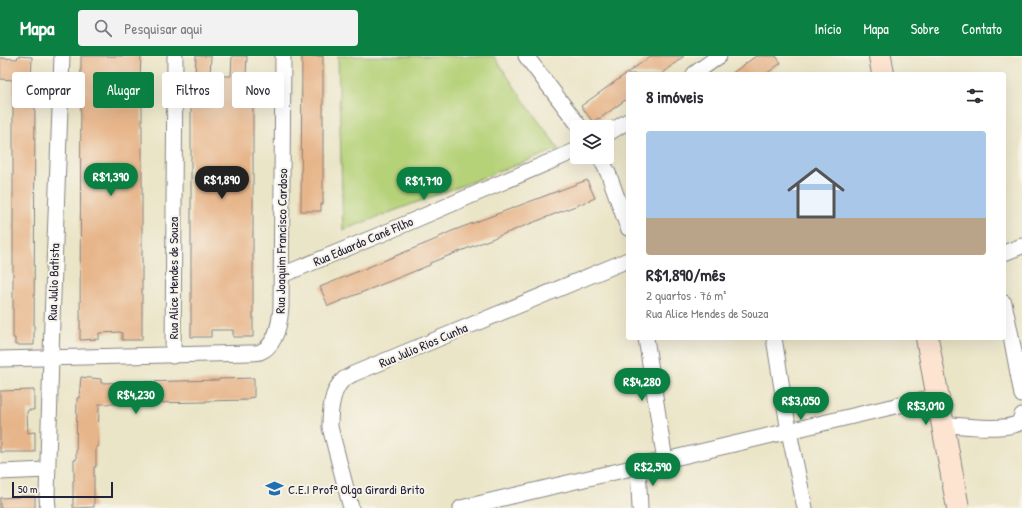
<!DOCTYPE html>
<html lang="pt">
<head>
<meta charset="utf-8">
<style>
	body { margin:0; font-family:"Patrick Hand",sans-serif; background:#f2f2f3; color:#2b2b33; height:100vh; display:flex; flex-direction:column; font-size:15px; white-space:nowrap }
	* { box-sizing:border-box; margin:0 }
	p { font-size:13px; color:#7c7c81 }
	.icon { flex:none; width:22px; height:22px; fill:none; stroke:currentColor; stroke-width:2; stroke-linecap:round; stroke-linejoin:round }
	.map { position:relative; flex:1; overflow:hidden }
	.drawer { position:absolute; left:626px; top:16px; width:380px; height:268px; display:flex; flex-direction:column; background:#fff; border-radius:4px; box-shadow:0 4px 16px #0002 }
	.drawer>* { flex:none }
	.banner { position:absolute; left:12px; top:16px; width:380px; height:36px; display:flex; gap:8px }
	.tools { position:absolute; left:570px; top:64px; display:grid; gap:8px }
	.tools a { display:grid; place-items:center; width:44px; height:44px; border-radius:4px; background:#fff; box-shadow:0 4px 16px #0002; font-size:20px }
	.scale { position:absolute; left:12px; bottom:10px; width:101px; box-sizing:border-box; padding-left:4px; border:2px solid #22223b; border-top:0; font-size:11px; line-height:14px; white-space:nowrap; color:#22223b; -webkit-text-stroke:3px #f7f3e8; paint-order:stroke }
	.price { position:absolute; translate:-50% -34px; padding:0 9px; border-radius:14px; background:#0b8043; color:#fff; font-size:13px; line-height:26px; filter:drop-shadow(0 1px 2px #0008) }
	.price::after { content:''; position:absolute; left:50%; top:24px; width:12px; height:9px; margin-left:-6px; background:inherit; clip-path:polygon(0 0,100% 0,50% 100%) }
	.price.on { background:#222; color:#fff }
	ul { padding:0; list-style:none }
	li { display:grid; align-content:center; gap:8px; height:212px; padding:0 20px }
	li+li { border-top:1px solid #e1e1e2 }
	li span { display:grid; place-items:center; height:124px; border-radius:4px; color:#555 }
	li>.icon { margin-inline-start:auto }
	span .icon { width:72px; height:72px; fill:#fffc; stroke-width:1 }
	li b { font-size:17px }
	h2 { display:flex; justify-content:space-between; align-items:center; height:48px; padding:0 20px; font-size:17px }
	.tag { padding:0 14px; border-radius:4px; background:#fff; box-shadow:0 4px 16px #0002; font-size:14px; line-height:36px }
	.tag.on { background:#0b8043; color:#fff }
	header { display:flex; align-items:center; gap:24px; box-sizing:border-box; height:56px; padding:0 20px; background:#0b8043; color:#fff }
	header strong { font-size:19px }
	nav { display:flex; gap:22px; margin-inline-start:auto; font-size:14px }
	.search { width:280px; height:36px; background:#f2f2f3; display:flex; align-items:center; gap:10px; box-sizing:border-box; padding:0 14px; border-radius:4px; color:#7c7c81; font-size:15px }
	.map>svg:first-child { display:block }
</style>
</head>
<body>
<header>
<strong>Mapa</strong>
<div class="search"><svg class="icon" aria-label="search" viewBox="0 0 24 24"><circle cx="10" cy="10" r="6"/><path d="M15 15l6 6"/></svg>Pesquisar aqui</div>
<nav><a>Início</a><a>Mapa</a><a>Sobre</a><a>Contato</a></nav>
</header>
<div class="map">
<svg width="1022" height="452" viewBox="0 0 1022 452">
	<rect width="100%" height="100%" fill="#f7f3e8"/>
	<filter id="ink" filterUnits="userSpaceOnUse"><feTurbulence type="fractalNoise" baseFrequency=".025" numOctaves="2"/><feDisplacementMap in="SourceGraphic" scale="8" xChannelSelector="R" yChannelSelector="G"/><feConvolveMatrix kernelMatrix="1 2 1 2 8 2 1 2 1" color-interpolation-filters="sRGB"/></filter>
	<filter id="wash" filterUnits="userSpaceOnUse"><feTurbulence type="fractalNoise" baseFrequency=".012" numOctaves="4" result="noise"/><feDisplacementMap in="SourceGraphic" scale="16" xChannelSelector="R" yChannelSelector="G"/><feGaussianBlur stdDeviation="0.9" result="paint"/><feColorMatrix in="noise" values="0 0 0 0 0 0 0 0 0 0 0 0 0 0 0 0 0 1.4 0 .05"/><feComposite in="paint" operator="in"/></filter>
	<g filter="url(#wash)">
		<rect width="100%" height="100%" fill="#ebe5c8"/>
		<path fill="#b6d279" stroke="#6c7a5a" d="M338,0H494L526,48L559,93L343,174Z"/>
		<g id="blocks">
			<g fill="#e7b58a">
				<path d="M18,0L32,1L31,28H35L34,289H15V282H13V24L0,23V2L17,3Z"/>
				<path d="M81,0H141L140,23H142V284H122V277L120,276L99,277V283L80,284Z"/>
				<path d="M196,0H211L210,20H231L232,0H247L246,20H253V281H233V274H211V281H191V20H195Z"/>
				<path d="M302,0H323V148H321V155H301Z"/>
				<path d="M651,0H684L661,18H628V42L599,63L598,62L593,66L581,50Z"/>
				<path d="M756,0H776L781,7L766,18H731Z"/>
				<path d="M587,124L595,142L588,145L430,207V209L328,250L320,231L439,182V181L452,175Z"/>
				<path d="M81,321L101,323V327L219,324V323L254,322V341L248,342V344L206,345V346L99,348L98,391H96V411H94V451L73,452V425H74V404H76L77,342H79Z"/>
				<path d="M34,334V354H28L27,356L28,377L35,376V396H0V335Z"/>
				<path d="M20,440H35V452H0V442L20,441Z"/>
			</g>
		</g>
	</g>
	<g filter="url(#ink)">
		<use href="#blocks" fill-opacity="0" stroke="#868482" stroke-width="1"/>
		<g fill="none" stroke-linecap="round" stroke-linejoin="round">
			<defs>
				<g id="street">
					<path d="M526,0L580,71"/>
					<path d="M694,18L719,0"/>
					<path d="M607,78L628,65"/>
					<path d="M600,101L609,119L628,172"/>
					<path d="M1004,197L1022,190"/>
					<path d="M282,219L389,175L577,94"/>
					<path d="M1004,247L1011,280L1022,339"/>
					<path d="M646,282L665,405"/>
					<path d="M774,282L789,376L805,452"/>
					<path d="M173,300L175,0"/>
					<path d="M0,303L250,297C253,297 257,297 260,296C276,290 280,266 281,251L283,0"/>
					<path d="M943,368C960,370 1005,375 1019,367L1022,359"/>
					<path d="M638,411L640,452"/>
					<path d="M0,416L47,414"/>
					<path d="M48,452L47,440L52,265L62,0"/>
					<path d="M351,452L330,371C330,356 331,334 344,323C347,321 350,320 353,318L628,204"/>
					<path d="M461,452L938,340"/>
				</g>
				<g id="secondary">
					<path d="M880,0L883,18"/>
					<path d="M927,282L958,452"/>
				</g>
			</defs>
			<use href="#street" stroke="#868482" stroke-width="17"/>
			<use href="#secondary" stroke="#868482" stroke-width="24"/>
			<use href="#street" stroke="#fff" stroke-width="15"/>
			<use href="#secondary" stroke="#fde4d1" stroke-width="22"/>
		</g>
	</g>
	<defs>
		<symbol id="school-bare" viewBox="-9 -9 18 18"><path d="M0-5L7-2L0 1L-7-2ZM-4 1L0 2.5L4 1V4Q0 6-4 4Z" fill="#1f6fb2" stroke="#f7f3e8" stroke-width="2.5" paint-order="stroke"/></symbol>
	</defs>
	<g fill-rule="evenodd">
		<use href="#school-bare" x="262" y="420" width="25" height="25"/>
	</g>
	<g text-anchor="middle" stroke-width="4" stroke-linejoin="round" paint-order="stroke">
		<g font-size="13" fill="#22223b" stroke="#f7f3e8">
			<text transform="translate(281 185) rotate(-89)" y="5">Rua Joaquim Francisco Cardoso</text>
			<text transform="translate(363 185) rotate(-23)" y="5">Rua Eduardo Cané Filho</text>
			<text transform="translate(173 222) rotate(-90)" y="5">Rua Alice Mendes de Souza</text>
			<text transform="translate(53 226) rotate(-88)" y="5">Rua Julio Batista</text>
			<text transform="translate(423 289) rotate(-23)" y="5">Rua Julio Rios Cunha</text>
		</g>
		<g font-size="13" fill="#22223b" stroke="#f7f3e8" text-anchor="start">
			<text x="288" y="438">C.E.I Profª Olga Girardi Brito</text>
		</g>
	</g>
</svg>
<div class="tools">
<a><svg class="icon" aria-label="layers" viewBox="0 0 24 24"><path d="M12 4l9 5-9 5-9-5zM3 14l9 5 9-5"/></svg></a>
</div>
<div class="scale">50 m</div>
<b class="price" style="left:111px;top:141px">R$1,390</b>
<b class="price on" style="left:222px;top:144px">R$1,890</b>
<b class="price" style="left:424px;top:145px">R$1,710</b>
<b class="price" style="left:642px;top:346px">R$4,280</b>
<b class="price" style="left:136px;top:359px">R$4,230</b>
<b class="price" style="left:801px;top:365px">R$3,050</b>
<b class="price" style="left:926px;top:370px">R$3,010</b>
<b class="price" style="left:653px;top:431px">R$2,590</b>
<div class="banner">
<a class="tag">Comprar</a>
<a class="tag on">Alugar</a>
<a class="tag">Filtros</a>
<a class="tag">Novo</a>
</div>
<section class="drawer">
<h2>8 imóveis<svg class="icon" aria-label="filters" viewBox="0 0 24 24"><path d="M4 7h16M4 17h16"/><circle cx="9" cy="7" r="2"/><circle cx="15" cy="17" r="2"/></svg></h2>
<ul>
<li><span style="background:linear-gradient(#a9c7e8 70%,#b9a48a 0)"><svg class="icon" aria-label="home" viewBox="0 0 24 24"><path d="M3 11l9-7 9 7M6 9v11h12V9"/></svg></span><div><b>R$1,890/mês</b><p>2 quartos · 76 m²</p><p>Rua Alice Mendes de Souza</p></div></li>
</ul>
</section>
</div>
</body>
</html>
